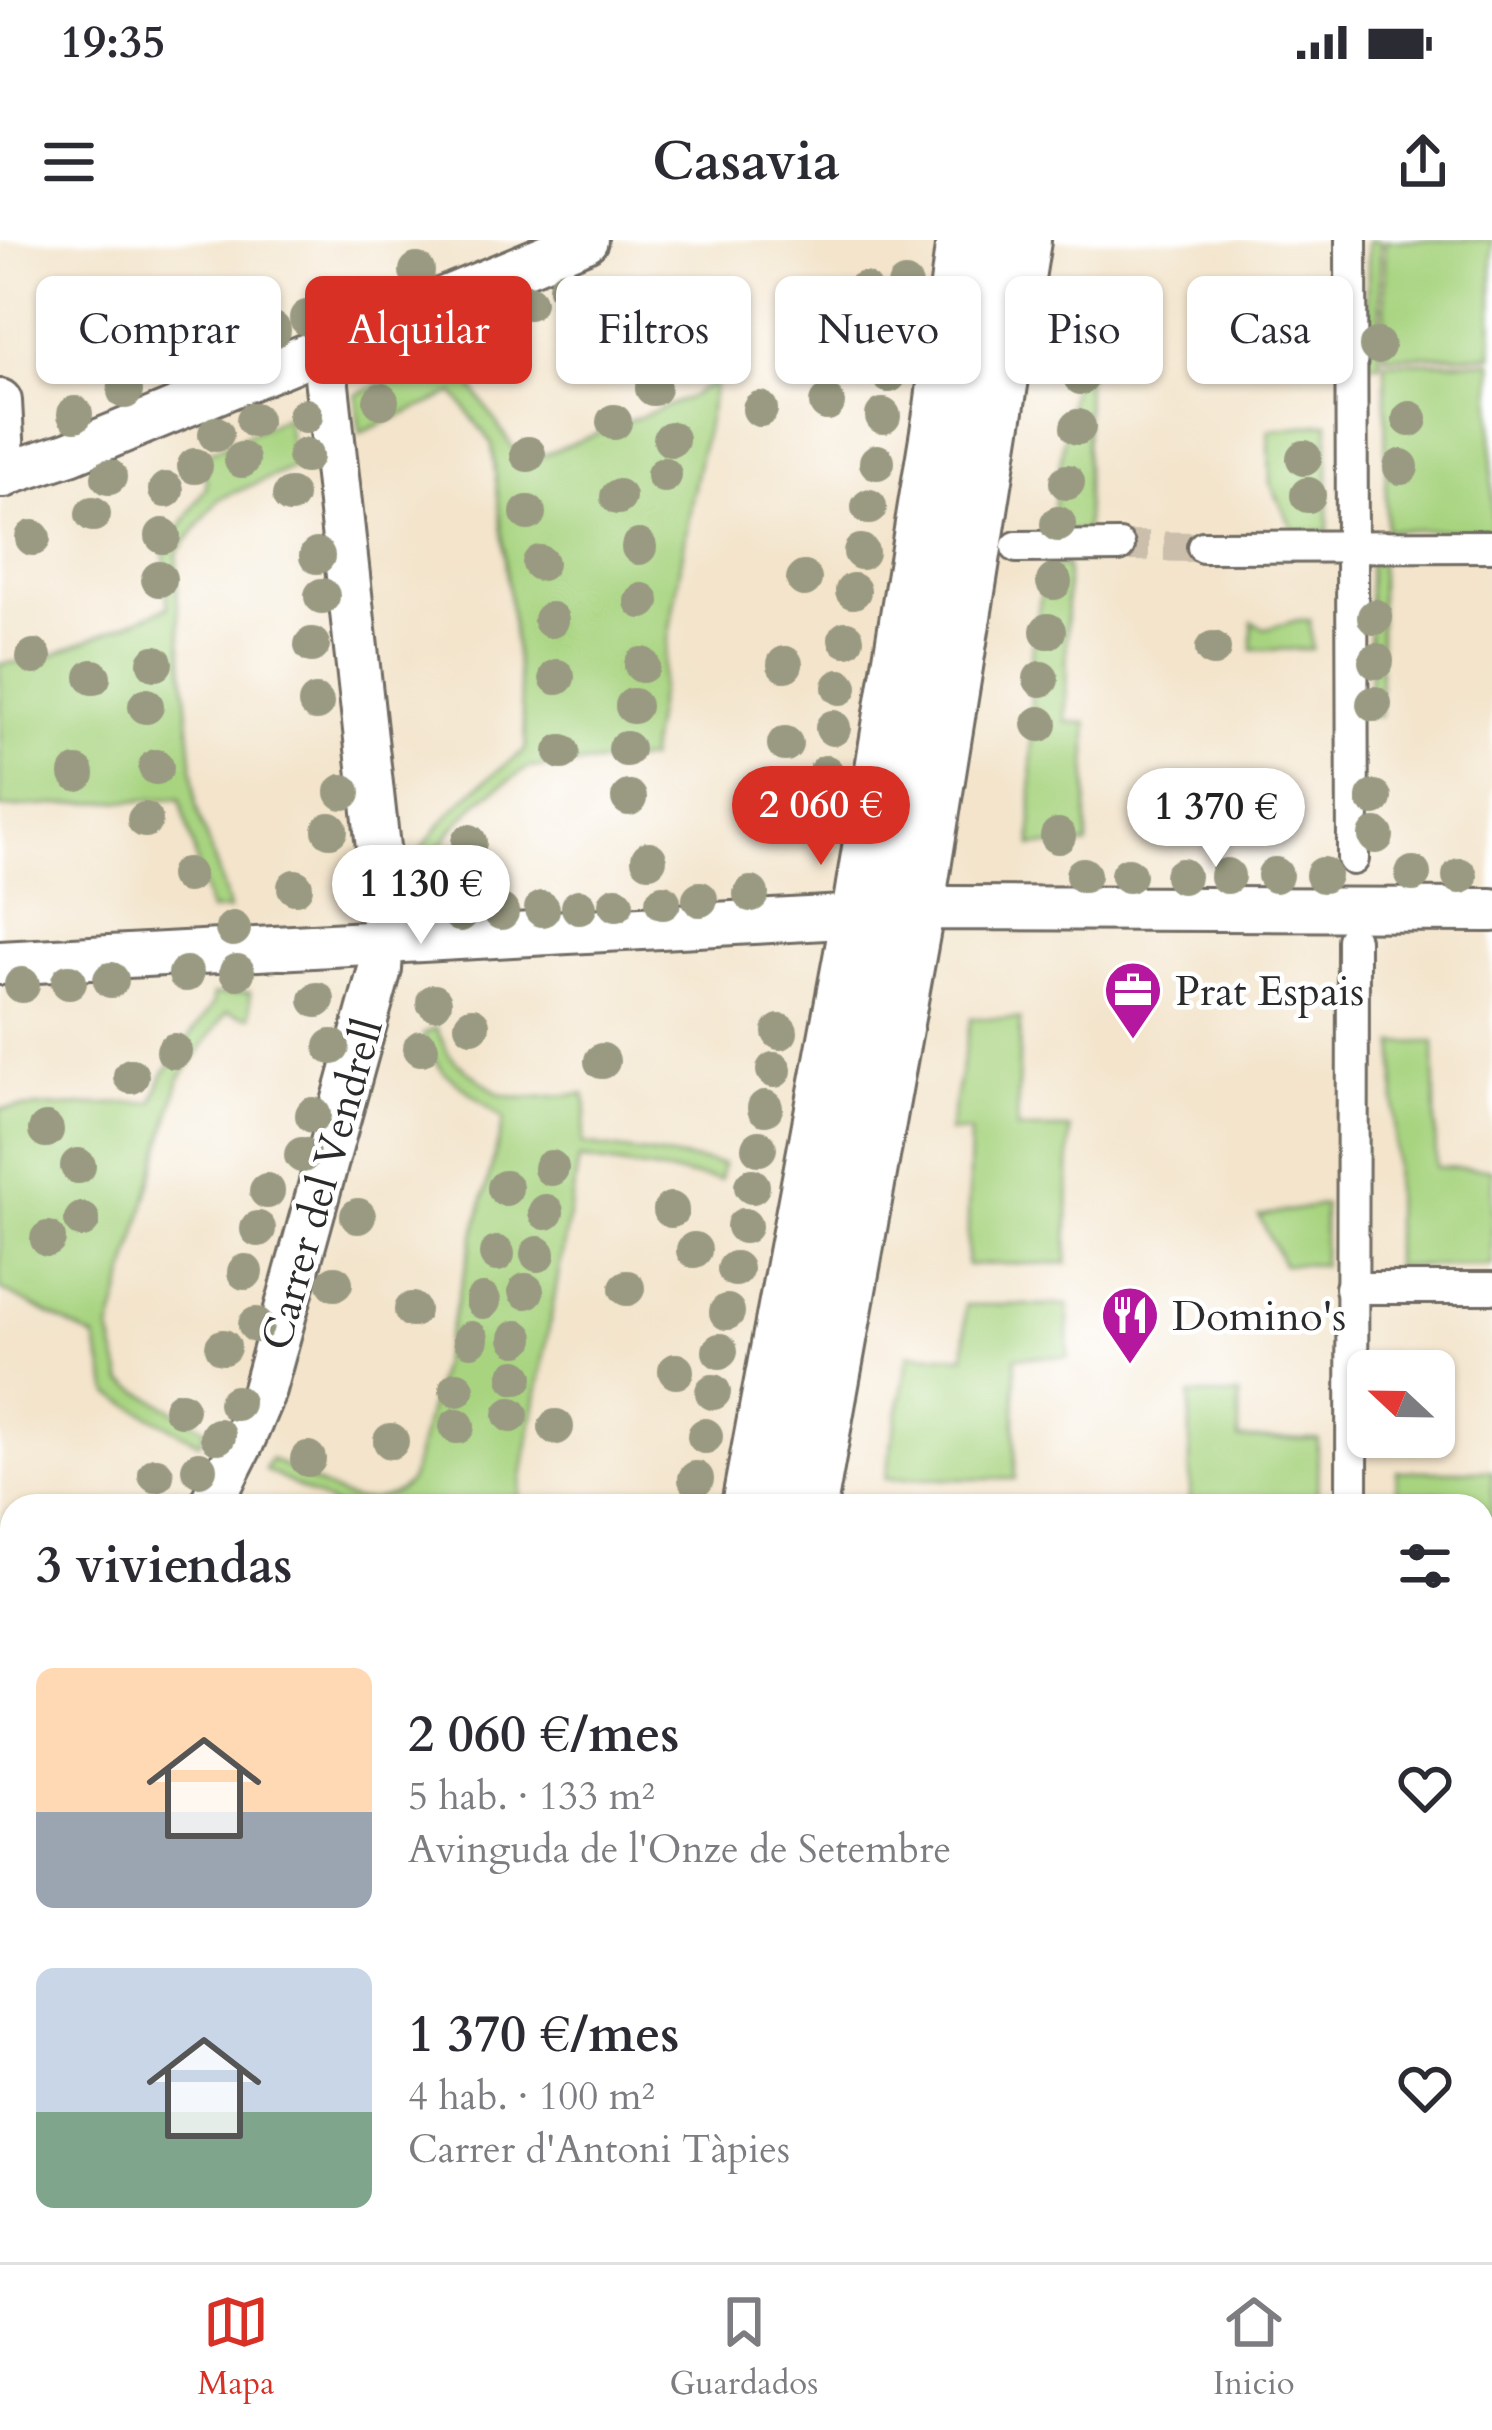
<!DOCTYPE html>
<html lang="es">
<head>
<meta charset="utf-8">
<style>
	body { margin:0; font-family:Cardo,serif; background:#f2f2f3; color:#2b2b33; height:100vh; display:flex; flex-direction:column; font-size:45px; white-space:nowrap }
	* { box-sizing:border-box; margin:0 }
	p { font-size:39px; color:#7c7c81 }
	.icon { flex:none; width:66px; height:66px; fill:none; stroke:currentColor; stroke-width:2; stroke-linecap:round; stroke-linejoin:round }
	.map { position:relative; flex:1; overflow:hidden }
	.drawer { position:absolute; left:0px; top:1254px; width:1494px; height:768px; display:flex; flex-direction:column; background:#fff; border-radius:36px 36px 0 0; box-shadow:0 3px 9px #0004 }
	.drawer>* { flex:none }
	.guide { position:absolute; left:36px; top:36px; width:1422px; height:108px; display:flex; gap:24px }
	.needle { width:78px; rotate:292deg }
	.buttons { position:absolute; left:1347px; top:1110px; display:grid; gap:24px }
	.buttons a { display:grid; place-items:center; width:108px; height:108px; border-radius:18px; background:#fff; box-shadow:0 3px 9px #0004; font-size:60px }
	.price { position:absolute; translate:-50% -102px; padding:0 27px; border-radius:42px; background:#fff; color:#222; font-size:39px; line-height:78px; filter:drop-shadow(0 3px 6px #0008) }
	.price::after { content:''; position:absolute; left:50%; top:72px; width:36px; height:27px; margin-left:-18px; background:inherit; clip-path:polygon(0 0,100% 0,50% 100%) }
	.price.active { background:#d93025; color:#fff }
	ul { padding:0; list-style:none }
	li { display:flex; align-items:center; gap:36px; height:300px; padding:0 36px }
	li span { display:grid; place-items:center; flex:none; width:336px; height:240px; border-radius:18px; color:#555 }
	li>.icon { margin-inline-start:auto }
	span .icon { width:144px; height:144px; fill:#fffc; stroke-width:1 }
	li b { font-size:51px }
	h2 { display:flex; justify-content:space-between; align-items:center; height:144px; padding:0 36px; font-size:51px }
	.chip { padding:0 42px; border-radius:18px; background:#fff; box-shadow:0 3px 9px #0004; font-size:42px; line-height:108px }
	.chip.active { background:#d93025; color:#fff }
	.status { display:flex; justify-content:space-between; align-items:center; height:84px; padding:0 60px; background:#fff; direction:ltr }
	.status svg { height:33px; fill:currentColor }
	header { display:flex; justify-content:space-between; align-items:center; height:156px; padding:0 36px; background:#fff; font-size:54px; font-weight:700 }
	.dock { display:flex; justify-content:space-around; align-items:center; height:168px; border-top:3px solid #e1e1e2; background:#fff; font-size:33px; color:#7c7c81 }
	.dock a { display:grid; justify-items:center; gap:6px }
	.dock .active { color:#d93025 }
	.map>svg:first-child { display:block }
</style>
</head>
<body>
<div class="status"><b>19:35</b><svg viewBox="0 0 49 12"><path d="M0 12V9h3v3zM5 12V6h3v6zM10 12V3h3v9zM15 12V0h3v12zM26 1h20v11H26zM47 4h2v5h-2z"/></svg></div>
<header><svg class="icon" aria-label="menu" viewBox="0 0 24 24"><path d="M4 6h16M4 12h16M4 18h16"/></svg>Casavia<svg class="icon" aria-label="share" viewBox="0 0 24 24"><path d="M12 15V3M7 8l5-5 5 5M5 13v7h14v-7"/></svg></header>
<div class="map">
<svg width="1492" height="2022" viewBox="0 0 1492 2022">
	<rect width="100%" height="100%" fill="#fff"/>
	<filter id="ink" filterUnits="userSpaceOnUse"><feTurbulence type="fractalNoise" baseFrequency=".00833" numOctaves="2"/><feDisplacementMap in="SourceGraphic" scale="24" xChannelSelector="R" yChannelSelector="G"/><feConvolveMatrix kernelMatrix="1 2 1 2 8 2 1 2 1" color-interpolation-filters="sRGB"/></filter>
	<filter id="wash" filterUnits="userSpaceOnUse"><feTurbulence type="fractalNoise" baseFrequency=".004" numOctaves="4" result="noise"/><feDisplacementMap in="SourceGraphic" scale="48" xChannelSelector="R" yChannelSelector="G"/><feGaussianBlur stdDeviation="2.7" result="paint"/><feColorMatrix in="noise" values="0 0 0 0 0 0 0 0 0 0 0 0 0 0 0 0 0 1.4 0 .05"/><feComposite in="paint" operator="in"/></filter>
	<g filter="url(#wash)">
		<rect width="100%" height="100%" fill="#f3e4cb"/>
		<g fill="#a8d480" stroke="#6a8056" stroke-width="3">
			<rect x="1368" y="0" width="12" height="124"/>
			<rect x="1385" y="0" width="107" height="116"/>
			<path d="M1087,44L1086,290L1050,292Z"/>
			<path d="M456,112L470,143L523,223L688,158L710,145L717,136L695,241L648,519L528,528L480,560L450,592L432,620L418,614C449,568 480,543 524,511L526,506L492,204L454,153L360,193L356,155Z"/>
			<path d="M1385,122H1492V290H1386Z"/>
			<path d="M286,177L295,227L219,259L177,313V354L196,564C205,601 222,633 229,670L210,671L180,558L0,568V424L42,419L168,367L164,313L206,247V239L197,218Z"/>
			<path d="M1328,183V291H1294L1270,243L1269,190Z"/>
			<path d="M1380,318V476H1370L1369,319Z"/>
			<path d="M1067,326L1066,482L1087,483V605L1032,606L1031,417L1045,327Z"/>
			<path d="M1298,380H1310L1312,409L1252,410V382L1266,389Z"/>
			<path d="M250,752L251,775L248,777L227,772L180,838L168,881L110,1091L123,1142L206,1189L199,1203L110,1154L95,1098L0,1049V869L153,862L163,834L213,764V755Z"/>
			<path d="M971,778L1020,779L1017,889H1070L1067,1023L967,1025L970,892H949Z"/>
			<path d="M436,788L448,813L457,823L499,854L520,858L584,854L587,867L582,904L723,924L720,940L579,919L517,1266H410L406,1264L335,1266L265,1230L271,1219C290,1228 341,1259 359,1260C376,1261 402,1253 411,1239L504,879L445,833L435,821L423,794Z"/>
			<path d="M1434,802L1436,927L1492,929V1026H1394L1395,803Z"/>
			<path d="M1324,965L1323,1025L1283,1024L1259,976Z"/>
			<path d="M965,1065H1068V1117H1015V1239H885L909,1114L965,1116Z"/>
			<path d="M1190,1155H1239V1199H1318L1317,1266H1190Z"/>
			<path d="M1397,1231H1492V1354H1482V1266H1446L1445,1254L1397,1253Z"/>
			<path d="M0,1382L12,1388V1641L0,1642Z"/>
			<path d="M472,2010H527L524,2022H474Z"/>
			<path d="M701,2010H918L914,2022H697Z"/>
		</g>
	</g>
	<g filter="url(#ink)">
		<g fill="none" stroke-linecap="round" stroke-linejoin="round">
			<path stroke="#cbbfab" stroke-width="30" stroke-dasharray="30 15" stroke-linecap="butt" d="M1119,306L1203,307"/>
			<defs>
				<g id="pedestrian">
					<path d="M1351,0L1353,619"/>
					<path d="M1017,307L1119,306"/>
					<path d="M1203,307L1492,306"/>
					<path d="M1351,1048H1492"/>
					<path d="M1352,1266L1353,700"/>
					<path d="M1482,1804H1492"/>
					<path d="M1482,1869L1492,1875"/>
					<path d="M1348,2010V2022"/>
				</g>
				<g id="minor">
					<path d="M0,161L4,236"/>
					<path d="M0,236L70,213L586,0"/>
					<path d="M0,723L862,676L940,668L1492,670"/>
					<path d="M210,1266L242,1203L263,1153L380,729L384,662L323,109"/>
					<path d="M0,1331L12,1338"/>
					<path d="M1482,1567H1492"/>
					<path d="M0,1708L12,1707"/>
					<path d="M438,2010L439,2022"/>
					<path d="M1257,2010L1278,2022"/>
					<path d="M995,2022L999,2010"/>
				</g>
				<g id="secondary">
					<path d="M752,1266L862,676L945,168L967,0"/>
					<path d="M806,1266L913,671L1020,0"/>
					<path d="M624,2022L627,2010"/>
				</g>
			</defs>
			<use href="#pedestrian" stroke="#716c63" stroke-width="36"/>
			<use href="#minor" stroke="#716c63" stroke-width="48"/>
			<use href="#secondary" stroke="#716c63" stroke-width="66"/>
			<use href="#pedestrian" stroke="#fff" stroke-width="30"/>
			<use href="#minor" stroke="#fff" stroke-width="42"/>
			<use href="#secondary" stroke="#fff" stroke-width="60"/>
		</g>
		<g fill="#999a81">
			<circle cx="417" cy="31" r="18"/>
			<circle cx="905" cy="46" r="18"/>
			<circle cx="566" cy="48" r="18"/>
			<circle cx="863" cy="50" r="18"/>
			<circle cx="621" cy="58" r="18"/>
			<circle cx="528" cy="62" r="18"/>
			<circle cx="307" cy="78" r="18"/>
			<circle cx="491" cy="78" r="18"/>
			<circle cx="897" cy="89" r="18"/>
			<circle cx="1217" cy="89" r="18"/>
			<circle cx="273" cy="90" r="18"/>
			<circle cx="1255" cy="92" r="18"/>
			<circle cx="452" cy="93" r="18"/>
			<circle cx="1084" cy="93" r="18"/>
			<circle cx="1294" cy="93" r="18"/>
			<circle cx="1377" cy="106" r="18"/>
			<circle cx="232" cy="108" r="18"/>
			<circle cx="415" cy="108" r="18"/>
			<circle cx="195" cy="122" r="18"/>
			<circle cx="377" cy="124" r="18"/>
			<circle cx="889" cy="135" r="18"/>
			<circle cx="1081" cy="137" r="18"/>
			<circle cx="653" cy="148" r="18"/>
			<circle cx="125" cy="151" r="18"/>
			<circle cx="381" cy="161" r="18"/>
			<circle cx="827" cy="163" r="18"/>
			<circle cx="760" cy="169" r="18"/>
			<circle cx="75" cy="174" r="18"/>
			<circle cx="305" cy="176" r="18"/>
			<circle cx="883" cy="176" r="18"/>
			<circle cx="1410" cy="179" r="18"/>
			<circle cx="254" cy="180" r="18"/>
			<circle cx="614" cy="182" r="18"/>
			<circle cx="1078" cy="187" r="18"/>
			<circle cx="216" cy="194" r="18"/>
			<circle cx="671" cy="199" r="18"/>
			<circle cx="528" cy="214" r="18"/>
			<circle cx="305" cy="216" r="18"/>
			<circle cx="1304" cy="218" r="18"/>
			<circle cx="242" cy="220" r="18"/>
			<circle cx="877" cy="222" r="18"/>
			<circle cx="195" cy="226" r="18"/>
			<circle cx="1401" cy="227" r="18"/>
			<circle cx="664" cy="235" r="18"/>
			<circle cx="109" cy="237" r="18"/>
			<circle cx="1067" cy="242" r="18"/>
			<circle cx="166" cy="250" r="18"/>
			<circle cx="1308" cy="255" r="18"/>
			<circle cx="290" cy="256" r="18"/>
			<circle cx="618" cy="257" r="18"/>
			<circle cx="869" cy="267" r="18"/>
			<circle cx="528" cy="273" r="18"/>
			<circle cx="93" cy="274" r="18"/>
			<circle cx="1058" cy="284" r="18"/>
			<circle cx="163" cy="296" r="18"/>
			<circle cx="33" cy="298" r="18"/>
			<circle cx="639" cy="307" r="18"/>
			<circle cx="861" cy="312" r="18"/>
			<circle cx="317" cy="316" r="18"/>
			<circle cx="540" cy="323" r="18"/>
			<circle cx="159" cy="339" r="18"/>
			<circle cx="804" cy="339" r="18"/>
			<circle cx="1054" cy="342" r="18"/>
			<circle cx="853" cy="351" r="18"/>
			<circle cx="322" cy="356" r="18"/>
			<circle cx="642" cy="361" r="18"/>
			<circle cx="1375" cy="377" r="18"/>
			<circle cx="551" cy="380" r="18"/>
			<circle cx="1048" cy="391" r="18"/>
			<circle cx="846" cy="399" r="18"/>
			<circle cx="312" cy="405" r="18"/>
			<circle cx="1213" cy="409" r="18"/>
			<circle cx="34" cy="417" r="18"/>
			<circle cx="1376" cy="421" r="18"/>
			<circle cx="155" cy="423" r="18"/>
			<circle cx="785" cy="424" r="18"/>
			<circle cx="642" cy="425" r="18"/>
			<circle cx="93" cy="437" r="18"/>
			<circle cx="557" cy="437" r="18"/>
			<circle cx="1041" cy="439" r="18"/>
			<circle cx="840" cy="447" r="18"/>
			<circle cx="316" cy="463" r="18"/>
			<circle cx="1374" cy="464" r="18"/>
			<circle cx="146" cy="466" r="18"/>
			<circle cx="633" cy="466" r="18"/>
			<circle cx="1040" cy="484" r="18"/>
			<circle cx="833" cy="488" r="18"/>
			<circle cx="785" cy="504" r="18"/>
			<circle cx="626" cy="509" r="18"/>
			<circle cx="562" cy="512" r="18"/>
			<circle cx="156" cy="527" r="18"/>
			<circle cx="826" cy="533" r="18"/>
			<circle cx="77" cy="534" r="18"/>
			<circle cx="343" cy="552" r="18"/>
			<circle cx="629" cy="558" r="18"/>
			<circle cx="1374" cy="558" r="18"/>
			<circle cx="145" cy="580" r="18"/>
			<circle cx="820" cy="580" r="18"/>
			<circle cx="330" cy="590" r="18"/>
			<circle cx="1058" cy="596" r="18"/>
			<circle cx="1376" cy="596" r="18"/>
			<circle cx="469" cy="602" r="18"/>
			<circle cx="649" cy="619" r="18"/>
			<circle cx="1413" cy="634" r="18"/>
			<circle cx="187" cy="635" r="18"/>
			<circle cx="1083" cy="635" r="18"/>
			<circle cx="1128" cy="635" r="18"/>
			<circle cx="1275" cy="635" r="18"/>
			<circle cx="1323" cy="635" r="18"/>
			<circle cx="1182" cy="636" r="18"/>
			<circle cx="1227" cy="636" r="18"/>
			<circle cx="1460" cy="636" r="18"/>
			<circle cx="436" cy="640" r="18"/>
			<circle cx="295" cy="647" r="18"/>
			<circle cx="751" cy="654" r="18"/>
			<circle cx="700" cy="659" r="18"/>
			<circle cx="663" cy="662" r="18"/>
			<circle cx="616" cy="664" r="18"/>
			<circle cx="579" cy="667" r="18"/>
			<circle cx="542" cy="669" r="18"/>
			<circle cx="501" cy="672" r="18"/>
			<circle cx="460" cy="674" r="18"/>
			<circle cx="233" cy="689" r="18"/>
			<circle cx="237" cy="732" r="18"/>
			<circle cx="186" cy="734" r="18"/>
			<circle cx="111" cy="740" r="18"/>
			<circle cx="69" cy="742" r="18"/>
			<circle cx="22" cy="745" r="18"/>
			<circle cx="317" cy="760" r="18"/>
			<circle cx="434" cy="762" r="18"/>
			<circle cx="472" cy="785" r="18"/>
			<circle cx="780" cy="792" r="18"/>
			<circle cx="332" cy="807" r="18"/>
			<circle cx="421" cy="808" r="18"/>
			<circle cx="174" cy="811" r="18"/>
			<circle cx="602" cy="821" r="18"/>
			<circle cx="774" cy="830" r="18"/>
			<circle cx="131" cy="836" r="18"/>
			<circle cx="765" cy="868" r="18"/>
			<circle cx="313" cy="875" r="18"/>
			<circle cx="46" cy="890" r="18"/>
			<circle cx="759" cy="908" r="18"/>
			<circle cx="302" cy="915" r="18"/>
			<circle cx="78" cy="926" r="18"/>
			<circle cx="551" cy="928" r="18"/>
			<circle cx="752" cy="946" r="18"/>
			<circle cx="505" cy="948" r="18"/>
			<circle cx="267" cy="951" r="18"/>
			<circle cx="671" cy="970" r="18"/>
			<circle cx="546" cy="972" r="18"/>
			<circle cx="358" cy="976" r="18"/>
			<circle cx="82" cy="980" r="18"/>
			<circle cx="744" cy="986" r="18"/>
			<circle cx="258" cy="989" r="18"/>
			<circle cx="48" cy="999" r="18"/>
			<circle cx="694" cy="1010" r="18"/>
			<circle cx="497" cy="1014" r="18"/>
			<circle cx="538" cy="1014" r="18"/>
			<circle cx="735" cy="1029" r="18"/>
			<circle cx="245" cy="1032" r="18"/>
			<circle cx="335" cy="1043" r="18"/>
			<circle cx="627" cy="1048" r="18"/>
			<circle cx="526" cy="1051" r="18"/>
			<circle cx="483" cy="1061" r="18"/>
			<circle cx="412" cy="1070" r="18"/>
			<circle cx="727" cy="1072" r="18"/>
			<circle cx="256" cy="1085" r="18"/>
			<circle cx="517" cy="1098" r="18"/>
			<circle cx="471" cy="1099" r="18"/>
			<circle cx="223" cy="1107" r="18"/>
			<circle cx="720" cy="1111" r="18"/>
			<circle cx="676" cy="1131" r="18"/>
			<circle cx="516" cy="1137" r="18"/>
			<circle cx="457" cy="1149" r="18"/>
			<circle cx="713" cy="1152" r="18"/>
			<circle cx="236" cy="1163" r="18"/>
			<circle cx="181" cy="1169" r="18"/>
			<circle cx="511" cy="1175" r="18"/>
			<circle cx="457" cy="1186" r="18"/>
			<circle cx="556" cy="1187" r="18"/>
			<circle cx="218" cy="1196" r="18"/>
			<circle cx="705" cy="1196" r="18"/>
			<circle cx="391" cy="1201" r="18"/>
			<circle cx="308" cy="1219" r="18"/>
			<circle cx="199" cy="1229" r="18"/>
			<circle cx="156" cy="1235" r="18"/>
			<circle cx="696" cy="1239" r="18"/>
		</g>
	</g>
	<defs>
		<symbol id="office-pin" viewBox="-11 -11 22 30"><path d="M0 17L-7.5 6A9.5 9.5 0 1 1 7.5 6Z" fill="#b5179e" stroke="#fff"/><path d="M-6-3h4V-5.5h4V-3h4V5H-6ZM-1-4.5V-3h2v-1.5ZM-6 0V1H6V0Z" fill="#fff"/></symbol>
		<symbol id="restaurant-pin" viewBox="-11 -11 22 30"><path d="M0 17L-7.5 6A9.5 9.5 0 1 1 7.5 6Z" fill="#b5179e" stroke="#fff"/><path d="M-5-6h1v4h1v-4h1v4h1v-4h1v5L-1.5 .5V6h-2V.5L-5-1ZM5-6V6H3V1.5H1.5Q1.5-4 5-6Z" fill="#fff"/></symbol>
	</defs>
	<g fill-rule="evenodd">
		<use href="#office-pin" x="1100" y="717" width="66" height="90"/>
		<use href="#restaurant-pin" x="1097" y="1042" width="66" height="90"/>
	</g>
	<g text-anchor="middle" stroke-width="9" stroke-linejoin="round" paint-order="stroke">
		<g font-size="42" fill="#2b2b2b" stroke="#fff" text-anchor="start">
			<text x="1175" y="765">Prat Espais</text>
			<text x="1172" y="1090">Domino's</text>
		</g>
		<g font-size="42" fill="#2b2b2b" stroke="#fff">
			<text transform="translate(321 944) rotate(-74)" y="15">Carrer del Vendrell</text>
		</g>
	</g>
</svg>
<div class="buttons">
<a><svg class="needle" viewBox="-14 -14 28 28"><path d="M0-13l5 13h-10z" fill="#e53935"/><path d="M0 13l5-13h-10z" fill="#7c7c81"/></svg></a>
</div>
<b class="price active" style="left:821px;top:628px">2 060 €</b>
<b class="price" style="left:1216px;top:630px">1 370 €</b>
<b class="price" style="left:421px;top:707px">1 130 €</b>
<div class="guide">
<a class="chip">Comprar</a>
<a class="chip active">Alquilar</a>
<a class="chip">Filtros</a>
<a class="chip">Nuevo</a>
<a class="chip">Piso</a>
<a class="chip">Casa</a>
</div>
<section class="drawer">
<h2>3 viviendas<svg class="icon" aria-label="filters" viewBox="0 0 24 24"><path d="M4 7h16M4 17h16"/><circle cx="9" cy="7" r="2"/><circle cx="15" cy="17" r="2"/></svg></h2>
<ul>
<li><span style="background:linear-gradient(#ffd9b3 60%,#9aa5b1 0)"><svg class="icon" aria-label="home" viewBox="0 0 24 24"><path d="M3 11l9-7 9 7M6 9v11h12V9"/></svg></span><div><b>2 060 €/mes</b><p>5 hab. · 133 m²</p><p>Avinguda de l'Onze de Setembre</p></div><svg class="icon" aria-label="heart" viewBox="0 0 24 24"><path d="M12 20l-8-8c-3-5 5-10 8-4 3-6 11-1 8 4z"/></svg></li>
<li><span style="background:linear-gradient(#c9d6e8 60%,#7fa58c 0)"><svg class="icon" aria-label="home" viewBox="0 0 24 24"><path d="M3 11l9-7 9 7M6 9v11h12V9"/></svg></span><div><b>1 370 €/mes</b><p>4 hab. · 100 m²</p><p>Carrer d'Antoni Tàpies</p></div><svg class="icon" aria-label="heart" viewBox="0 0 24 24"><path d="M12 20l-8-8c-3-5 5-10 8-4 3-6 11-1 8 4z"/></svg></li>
</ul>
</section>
</div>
<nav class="dock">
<a class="active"><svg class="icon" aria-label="map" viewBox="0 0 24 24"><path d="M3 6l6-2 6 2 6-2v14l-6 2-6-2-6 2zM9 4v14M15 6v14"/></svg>Mapa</a>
<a><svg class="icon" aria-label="saved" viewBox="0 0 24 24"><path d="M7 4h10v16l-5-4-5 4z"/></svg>Guardados</a>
<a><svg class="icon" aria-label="home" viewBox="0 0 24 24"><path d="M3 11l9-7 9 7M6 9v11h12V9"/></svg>Inicio</a>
</nav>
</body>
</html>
